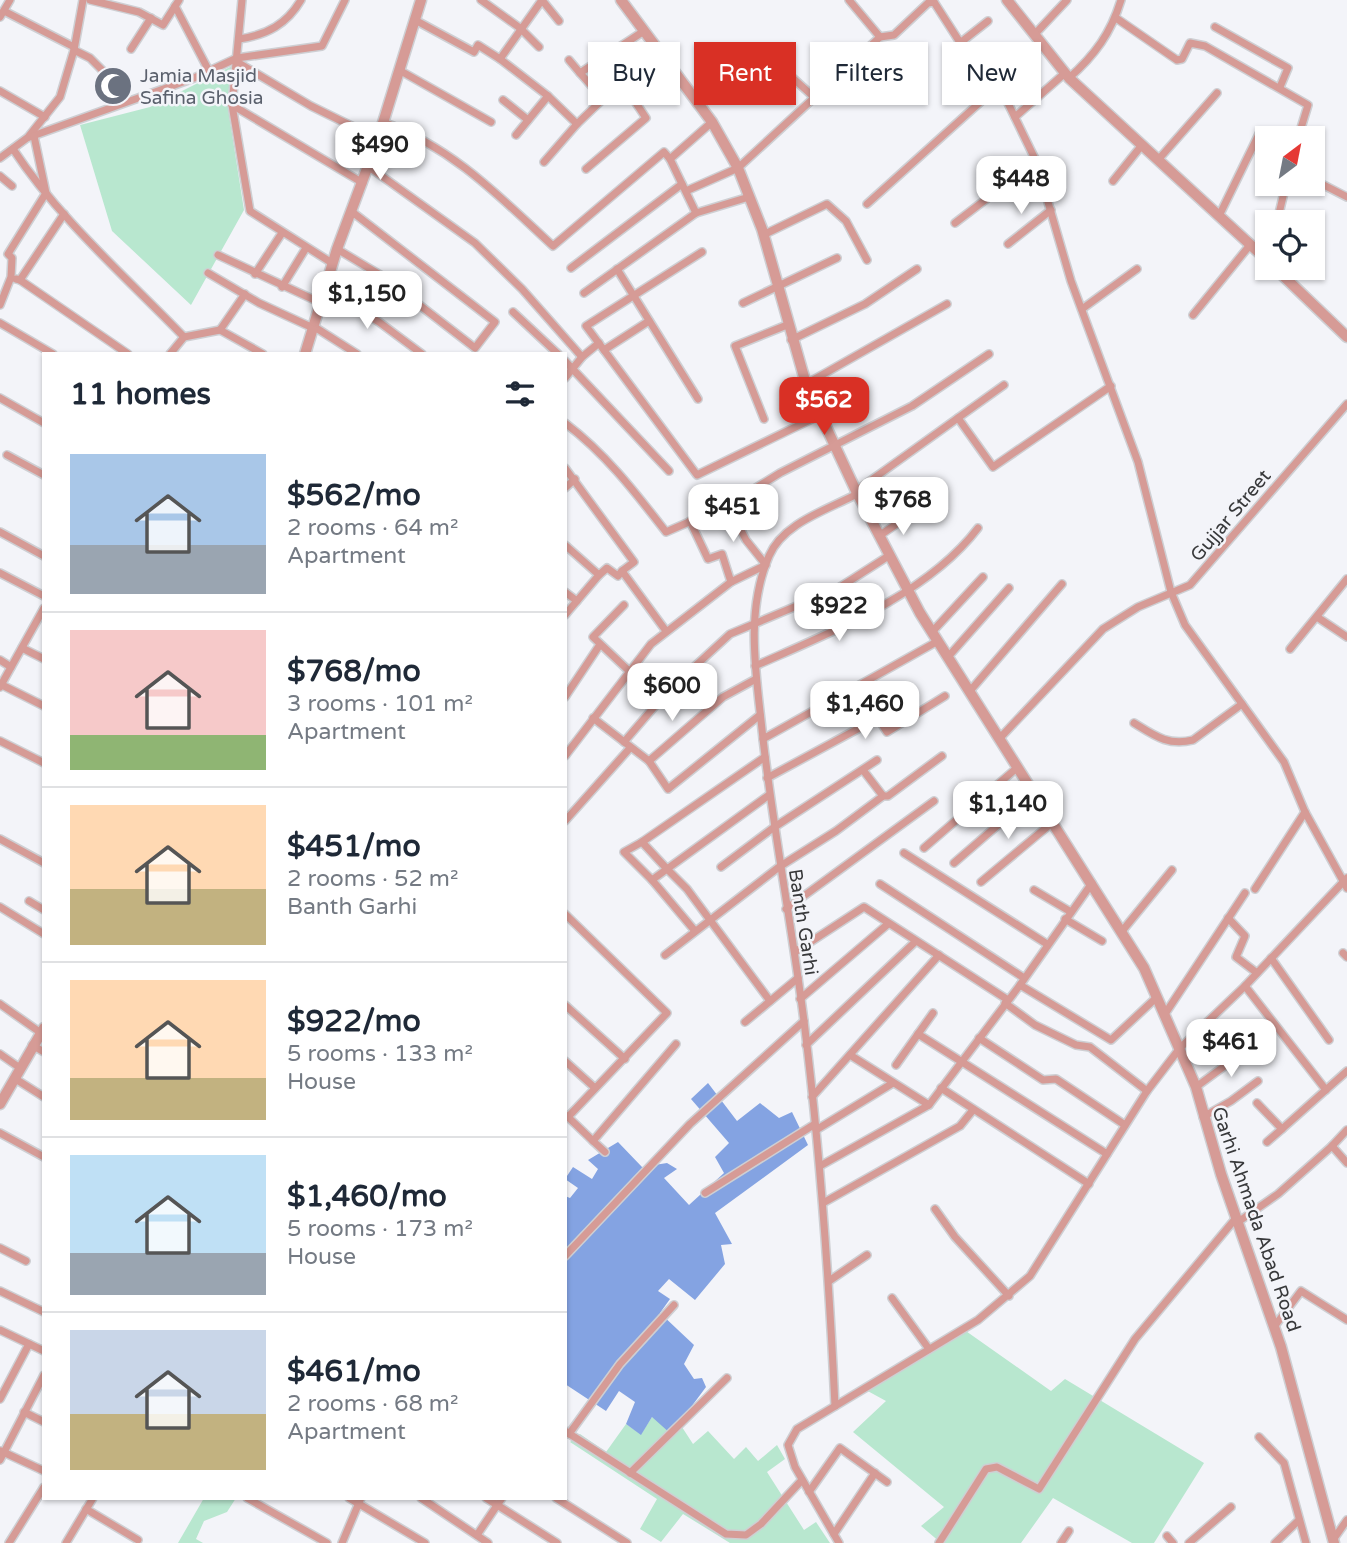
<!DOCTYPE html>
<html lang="en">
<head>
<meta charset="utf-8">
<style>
	body { margin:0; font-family:"Varela Round",sans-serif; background:#f6f6f7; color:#1f2937; height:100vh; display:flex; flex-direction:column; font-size:26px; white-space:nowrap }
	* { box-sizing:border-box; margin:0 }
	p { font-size:23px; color:#747a83 }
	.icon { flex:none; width:38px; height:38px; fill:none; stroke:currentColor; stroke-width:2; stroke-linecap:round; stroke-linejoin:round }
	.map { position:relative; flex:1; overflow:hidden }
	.drawer { position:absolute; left:42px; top:352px; width:525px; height:1148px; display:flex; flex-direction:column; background:#fff; border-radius:0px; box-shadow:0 2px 5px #0004 }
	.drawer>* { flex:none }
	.top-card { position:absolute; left:588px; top:42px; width:653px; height:63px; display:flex; gap:14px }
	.needle { width:46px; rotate:32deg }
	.controls { position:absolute; left:1255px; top:126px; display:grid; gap:14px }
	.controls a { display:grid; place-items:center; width:70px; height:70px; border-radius:0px; background:#fff; box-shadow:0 2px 5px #0004; font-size:35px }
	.price { position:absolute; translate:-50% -60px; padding:0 16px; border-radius:14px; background:#fff; color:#222; font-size:23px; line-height:46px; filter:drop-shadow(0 2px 4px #0008) }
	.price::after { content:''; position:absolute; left:50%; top:42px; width:21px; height:16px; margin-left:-10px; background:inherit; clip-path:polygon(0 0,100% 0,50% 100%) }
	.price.on { background:#d93025; color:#fff }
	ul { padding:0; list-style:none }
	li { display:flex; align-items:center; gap:21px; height:175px; padding:0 28px }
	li+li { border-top:2px solid #e0e1e3 }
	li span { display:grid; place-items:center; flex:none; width:196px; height:140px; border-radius:0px; color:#555 }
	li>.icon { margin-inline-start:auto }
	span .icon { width:84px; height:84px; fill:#fffc; stroke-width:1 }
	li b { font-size:30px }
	h2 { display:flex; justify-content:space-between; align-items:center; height:84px; padding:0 28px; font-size:30px }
	.pill { padding:0 24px; border-radius:0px; background:#fff; box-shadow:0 2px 5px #0004; font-size:24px; line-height:63px }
	.pill.on { background:#d93025; color:#fff }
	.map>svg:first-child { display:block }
</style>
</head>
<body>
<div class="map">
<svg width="1347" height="1543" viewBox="0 0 1347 1543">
	<rect width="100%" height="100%" fill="#f3f4f9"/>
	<g fill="#b8e7cf">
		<path d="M232,66L227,102L244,210L191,305L112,231L80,125L150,107Z"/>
		<path d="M963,1329L1051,1391L1065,1379L1204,1463L1154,1543H1132L1053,1498L1021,1543H941L921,1526L944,1507L853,1432L886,1401L864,1389Z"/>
		<path d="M652,1417L680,1424L693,1444L708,1431L734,1459L746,1447L758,1461L777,1445L785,1459L767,1472L804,1530L816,1522L830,1543H730L683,1514L661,1542L640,1529L657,1499L570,1442L580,1434L606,1452L626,1424L641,1434Z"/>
		<path d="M204,1498H236L227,1512L204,1521L196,1539L203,1543H178Z"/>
	</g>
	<path fill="#84a3e2" d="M708,1083L737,1121L760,1103L779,1118L792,1112L808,1145L715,1213L732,1244L721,1245L725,1264L695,1300L669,1279L658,1291L670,1299L660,1313L694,1345L684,1364L694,1379L702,1378L706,1387L671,1434L652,1417L641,1435L626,1424L635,1402L619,1391L606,1411L565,1384V1196L570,1198L578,1188L565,1179L573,1167L592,1179L598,1169L588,1160L618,1142L642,1167L667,1163L677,1169L664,1178L689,1205L724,1173L715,1157L729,1143L691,1099Z"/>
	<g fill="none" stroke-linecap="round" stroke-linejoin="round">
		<defs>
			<g id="minor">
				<path d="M90,0L139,12L163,25L179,0"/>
				<path d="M242,0L232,105L250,211L332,263"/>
				<path d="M481,0L520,28"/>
				<path d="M849,0L880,37"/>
				<path d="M934,2L970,58L1005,97L1036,161L1071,281L1138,462L1171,592L1185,625L1284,762L1305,812L1347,888"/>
				<path d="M175,6L209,71"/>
				<path d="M4,11L74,47"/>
				<path d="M0,17L10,0"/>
				<path d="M1116,18L1177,60L1182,59L1190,43L1205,46L1308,105L1298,138"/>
				<path d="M415,20L474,52L478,45L500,59L542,0L559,21"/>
				<path d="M1215,27L1288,68L1280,87"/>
				<path d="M520,28L539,47"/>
				<path d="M1035,34L1067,0"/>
				<path d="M239,39C267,35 287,24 301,0"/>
				<path d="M960,43L988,21"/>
				<path d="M131,49L151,18"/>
				<path d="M74,50L90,58L106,74"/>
				<path d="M500,59L548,96L577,124L544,162"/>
				<path d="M569,60L580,73"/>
				<path d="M774,61L816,99"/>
				<path d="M237,62L311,106L378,139"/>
				<path d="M399,70L491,122"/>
				<path d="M1069,78C1095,55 1111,33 1121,0"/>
				<path d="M990,79L1013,58"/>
				<path d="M0,91L45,117"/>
				<path d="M503,100L528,120"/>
				<path d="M232,105L363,183"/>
				<path d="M1015,117L1065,73"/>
				<path d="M383,122C453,148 499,196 553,246L664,152L670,159L712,122"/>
				<path d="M577,124L603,99L580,73L644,31"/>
				<path d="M516,135L548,96"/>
				<path d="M29,136L60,97L74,50L83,0"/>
				<path d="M13,149C59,219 126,277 184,337"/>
				<path d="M0,158L27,138L194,78L237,58L322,46L345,0"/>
				<path d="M670,159L696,213"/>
				<path d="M1158,160L1217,93"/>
				<path d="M369,167L475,243L522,289L582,357"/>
				<path d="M586,169L646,118L634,100L676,74"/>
				<path d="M0,176L12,186"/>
				<path d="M1312,179L1347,197"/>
				<path d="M1113,181L1142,145"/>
				<path d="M686,191L738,168L880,37L894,35L928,3L934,2"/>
				<path d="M867,204L997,87"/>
				<path d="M1219,216L1260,132"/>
				<path d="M1277,222L1286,184"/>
				<path d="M955,223L1036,161"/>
				<path d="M763,235L827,204L846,221L867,260"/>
				<path d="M1008,244L1051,210"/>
				<path d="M337,249L382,276L475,348L495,322L351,211"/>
				<path d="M702,252L586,326L697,475L820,415"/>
				<path d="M218,255L321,303"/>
				<path d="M571,268L682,184"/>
				<path d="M617,269L698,399"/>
				<path d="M208,273L259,303L313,328"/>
				<path d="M255,274L282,233"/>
				<path d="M16,279L20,280L64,214"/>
				<path d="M20,280L128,354"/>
				<path d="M282,287L306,248"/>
				<path d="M325,289L379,322L422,354"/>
				<path d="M584,293L696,213L749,197"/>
				<path d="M743,303L837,258"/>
				<path d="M0,305L11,277L12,258L8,254L46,193L34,136"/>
				<path d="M1082,309L1137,269"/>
				<path d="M513,312L558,354"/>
				<path d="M1193,315L1250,245"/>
				<path d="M0,323L53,354"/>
				<path d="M313,326L357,354"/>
				<path d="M220,330L245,294"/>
				<path d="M791,340L865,304L917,269"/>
				<path d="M604,350L649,321"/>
				<path d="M170,354L184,337L220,330L263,354"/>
				<path d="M565,361L669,471"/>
				<path d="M565,378L582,357L599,343"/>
				<path d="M806,384L947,304"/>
				<path d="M0,398L44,423"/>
				<path d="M958,418L993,467L1111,386"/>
				<path d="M764,419L735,346L787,325"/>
				<path d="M565,423C606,454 635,492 666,532L728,505L780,473L912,406L989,354"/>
				<path d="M7,455L44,475"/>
				<path d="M565,468L634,562L622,571L666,631"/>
				<path d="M565,488L575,479"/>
				<path d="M856,491L1004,385"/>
				<path d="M690,521L708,559L722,554L731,582"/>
				<path d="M0,532L44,556"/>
				<path d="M879,536L911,514"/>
				<path d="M565,545L599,575L565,615"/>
				<path d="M0,573L44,596"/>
				<path d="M599,575L607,568L618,576L622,571"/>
				<path d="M565,592L577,601"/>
				<path d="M624,605L593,637L629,671"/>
				<path d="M1317,617L1347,637"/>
				<path d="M932,632L983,577"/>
				<path d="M22,648L44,659"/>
				<path d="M1290,649L1347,579"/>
				<path d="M948,657L1009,588"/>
				<path d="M0,660L11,667"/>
				<path d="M755,666C831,632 927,595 978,528"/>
				<path d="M756,679L723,697L649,761L668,789L760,715"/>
				<path d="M0,684L44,706"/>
				<path d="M0,687L44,608"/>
				<path d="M970,691L1062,584"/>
				<path d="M565,697L599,646"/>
				<path d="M593,718L649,761"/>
				<path d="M1134,723C1155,736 1168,746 1193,740L1242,704"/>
				<path d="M1000,738L1103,629L1138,607L1190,585L1347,404"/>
				<path d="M763,739L938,641"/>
				<path d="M0,741L44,763"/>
				<path d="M624,742L667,692L730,634L837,589L890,555"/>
				<path d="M565,756L651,644L731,582L766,565L746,540L728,505"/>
				<path d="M863,770L883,796"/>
				<path d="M767,778L878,718L887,732L945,696"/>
				<path d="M769,795L667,869L687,889L770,1001"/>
				<path d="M565,821L630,748"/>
				<path d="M0,839L44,863"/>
				<path d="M642,842L624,852L652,880"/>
				<path d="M924,848L1018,767"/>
				<path d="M904,853L1047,944"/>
				<path d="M954,863L1035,793"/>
				<path d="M721,867L773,828L877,760"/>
				<path d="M981,882L1053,822"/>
				<path d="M880,884L1024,978"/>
				<path d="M1255,889L1305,812"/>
				<path d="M1034,890L1071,912"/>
				<path d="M29,901L44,910"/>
				<path d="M0,907L44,934"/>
				<path d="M786,909L934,801"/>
				<path d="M565,914L667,1013L568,1117L565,1115"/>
				<path d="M1228,918L1245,936L1236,957L1257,973"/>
				<path d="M1065,919L1102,941"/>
				<path d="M1123,930L1172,870"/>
				<path d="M695,931L652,880L667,869L642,842L765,757"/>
				<path d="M795,952L864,907L1008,1000"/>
				<path d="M1343,953L1347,957"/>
				<path d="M665,955L779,867L836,831L883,796H888L942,756"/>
				<path d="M1271,958L1329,1040"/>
				<path d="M1020,985L1111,1040L1157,997"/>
				<path d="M1245,986L1326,1090"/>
				<path d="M800,999L888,924"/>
				<path d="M1005,1003L1035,1025L1076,1045L1090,1047L1147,1091"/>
				<path d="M0,1004L41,1033"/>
				<path d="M565,1005L625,1059"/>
				<path d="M1165,1014L1245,893"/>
				<path d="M745,1022L798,978"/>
				<path d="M918,1034L1107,1154"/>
				<path d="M979,1038L1043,1080L1056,1079L1125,1125"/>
				<path d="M32,1045L44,1052"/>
				<path d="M806,1045L915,942"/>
				<path d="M0,1054L20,1068"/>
				<path d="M850,1055L929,1105"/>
				<path d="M565,1061L595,1088"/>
				<path d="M896,1065L933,1013"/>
				<path d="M14,1078L44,1097"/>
				<path d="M1196,1087L1249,1048"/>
				<path d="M941,1088L1089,1184"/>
				<path d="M812,1097L939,955"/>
				<path d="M1257,1103L1282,1129L1347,1071"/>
				<path d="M568,1117L593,1141L676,1044"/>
				<path d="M1203,1117L1231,1101L1258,1081"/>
				<path d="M816,1130L893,1083"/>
				<path d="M0,1133L44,1157"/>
				<path d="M593,1141L605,1152"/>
				<path d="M1267,1142L1282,1129"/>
				<path d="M1332,1146L1347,1130"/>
				<path d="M820,1166L929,1105L1020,985L1092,883"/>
				<path d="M705,1193L815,1124"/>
				<path d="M823,1203L960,1126L973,1110"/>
				<path d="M935,1209L955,1237L1009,1296"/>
				<path d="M1238,1222L1278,1194L1332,1146L1347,1163"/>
				<path d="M0,1248L26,1261"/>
				<path d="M565,1256L690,1124L804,1021"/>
				<path d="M829,1281L867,1255"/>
				<path d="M0,1291L44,1312"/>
				<path d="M892,1298L929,1349"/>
				<path d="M1274,1327L1301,1291L1347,1320"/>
				<path d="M0,1330L44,1351"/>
				<path d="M0,1399L29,1344"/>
				<path d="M835,1406C829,1278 820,1149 804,1021C792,927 774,834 763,739C757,678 744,614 769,556C783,523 827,510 857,494"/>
				<path d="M24,1412L44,1422"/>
				<path d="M565,1431L726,1534L746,1535L761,1524L802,1480"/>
				<path d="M569,1434L620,1364L674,1305"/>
				<path d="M1259,1437L1284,1463L1306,1543"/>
				<path d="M1,1451L44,1471"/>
				<path d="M0,1460L44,1375"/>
				<path d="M630,1473L727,1378"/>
				<path d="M809,1492L840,1448L887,1482"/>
				<path d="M247,1498L327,1543"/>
				<path d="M349,1498L425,1543"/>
				<path d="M421,1498L488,1543"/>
				<path d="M486,1498L557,1543"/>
				<path d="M556,1498L627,1543"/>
				<path d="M86,1509L138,1540"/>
				<path d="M834,1534L875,1473"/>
				<path d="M477,1535L502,1498"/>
				<path d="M1167,1536L1173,1543"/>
				<path d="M1333,1540L1347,1520"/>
				<path d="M9,1543L44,1487"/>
				<path d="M66,1543L93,1498"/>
				<path d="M342,1543L361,1498"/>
				<path d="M839,1543L795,1467L788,1445L797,1429L978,1320L1030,1276L1147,1091L1180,1048L1245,986L1347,878"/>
				<path d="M939,1543L986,1469L997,1467L1039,1489L1135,1339L1236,1218"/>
				<path d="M1061,1543L1069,1531"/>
				<path d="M1189,1543L1231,1507"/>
				<path d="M1275,1543L1299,1520"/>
			</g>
			<g id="tertiary">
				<path d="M621,0L712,122L738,168L762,229L806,384L856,491L920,613L1144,968L1196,1087L1221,1174L1281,1347L1334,1543"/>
				<path d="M1007,0L1069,78L1267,260"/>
				<path d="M1275,268L1347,337"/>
				<path d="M305,354L337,249L378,139L421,0"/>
				<path d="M0,1104L44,1028"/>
			</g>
		</defs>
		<use href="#minor" stroke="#cecfd3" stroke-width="10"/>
		<use href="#tertiary" stroke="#cecfd3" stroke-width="13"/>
		<use href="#minor" stroke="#d69b96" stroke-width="7"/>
		<use href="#tertiary" stroke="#d69b96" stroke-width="10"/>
	</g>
	<defs>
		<symbol id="mosque-disc" viewBox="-11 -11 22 22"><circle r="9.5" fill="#6b7280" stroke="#f3f4f9"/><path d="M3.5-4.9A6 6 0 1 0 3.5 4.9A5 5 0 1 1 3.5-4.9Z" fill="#fff"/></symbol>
	</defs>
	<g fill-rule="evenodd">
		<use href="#mosque-disc" x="91" y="64" width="44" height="44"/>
	</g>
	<g text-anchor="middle" stroke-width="5" stroke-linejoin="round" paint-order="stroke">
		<g font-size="19" fill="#5b616d" stroke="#f3f4f9" text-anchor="start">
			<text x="140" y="82">Jamia Masjid<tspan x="140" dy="22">Safina Ghosia</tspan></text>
		</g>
		<g font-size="19" fill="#38393b" stroke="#f3f4f9">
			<text transform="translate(1230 515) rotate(-50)" y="7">Gujjar Street</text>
			<text transform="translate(804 922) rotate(81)" y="7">Banth Garhi</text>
			<text transform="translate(1257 1219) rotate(71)" y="7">Garhi Ahmada Abad Road</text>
		</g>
	</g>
</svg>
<div class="controls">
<a><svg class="needle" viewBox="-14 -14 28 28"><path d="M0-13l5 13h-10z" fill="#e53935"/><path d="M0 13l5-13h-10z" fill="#747a83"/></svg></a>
<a><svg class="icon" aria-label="locate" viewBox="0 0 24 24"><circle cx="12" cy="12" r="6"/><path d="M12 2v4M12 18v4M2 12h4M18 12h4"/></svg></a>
</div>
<b class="price" style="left:380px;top:182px">$490</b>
<b class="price" style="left:1021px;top:216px">$448</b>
<b class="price" style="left:367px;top:331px">$1,150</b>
<b class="price on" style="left:824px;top:437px">$562</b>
<b class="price" style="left:903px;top:537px">$768</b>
<b class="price" style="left:733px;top:544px">$451</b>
<b class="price" style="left:839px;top:643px">$922</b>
<b class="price" style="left:672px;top:723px">$600</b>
<b class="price" style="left:865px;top:741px">$1,460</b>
<b class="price" style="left:1008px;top:841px">$1,140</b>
<b class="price" style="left:1231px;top:1079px">$461</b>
<div class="top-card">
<a class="pill">Buy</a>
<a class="pill on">Rent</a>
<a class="pill">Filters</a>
<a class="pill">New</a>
</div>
<section class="drawer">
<h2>11 homes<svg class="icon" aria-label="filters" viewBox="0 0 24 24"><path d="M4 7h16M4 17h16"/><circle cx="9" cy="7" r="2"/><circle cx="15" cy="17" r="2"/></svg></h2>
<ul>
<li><span style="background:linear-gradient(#a9c7e8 65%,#9aa5b1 0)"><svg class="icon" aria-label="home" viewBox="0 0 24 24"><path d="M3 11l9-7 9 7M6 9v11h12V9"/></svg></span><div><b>$562/mo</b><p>2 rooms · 64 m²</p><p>Apartment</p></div></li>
<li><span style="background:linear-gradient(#f6c9c9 75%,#8fb573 0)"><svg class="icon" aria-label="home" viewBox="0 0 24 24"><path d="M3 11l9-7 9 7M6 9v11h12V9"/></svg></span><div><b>$768/mo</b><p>3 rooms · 101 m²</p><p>Apartment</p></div></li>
<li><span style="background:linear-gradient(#ffd9b3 60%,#c2b280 0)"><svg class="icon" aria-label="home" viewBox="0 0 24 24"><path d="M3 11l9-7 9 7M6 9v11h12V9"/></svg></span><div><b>$451/mo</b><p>2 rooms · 52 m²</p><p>Banth Garhi</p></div></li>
<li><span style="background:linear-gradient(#ffd9b3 70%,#c2b280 0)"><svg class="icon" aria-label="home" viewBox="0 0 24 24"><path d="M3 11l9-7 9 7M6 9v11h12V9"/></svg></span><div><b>$922/mo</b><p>5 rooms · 133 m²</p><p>House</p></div></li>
<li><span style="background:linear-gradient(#bfe0f5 70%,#9aa5b1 0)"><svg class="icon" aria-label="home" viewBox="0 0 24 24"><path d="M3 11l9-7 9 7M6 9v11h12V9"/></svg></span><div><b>$1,460/mo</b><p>5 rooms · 173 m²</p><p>House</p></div></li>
<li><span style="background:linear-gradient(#c9d6e8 60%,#c2b280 0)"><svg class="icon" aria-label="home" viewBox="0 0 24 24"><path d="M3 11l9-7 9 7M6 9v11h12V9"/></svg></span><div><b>$461/mo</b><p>2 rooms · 68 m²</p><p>Apartment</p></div></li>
</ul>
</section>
</div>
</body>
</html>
